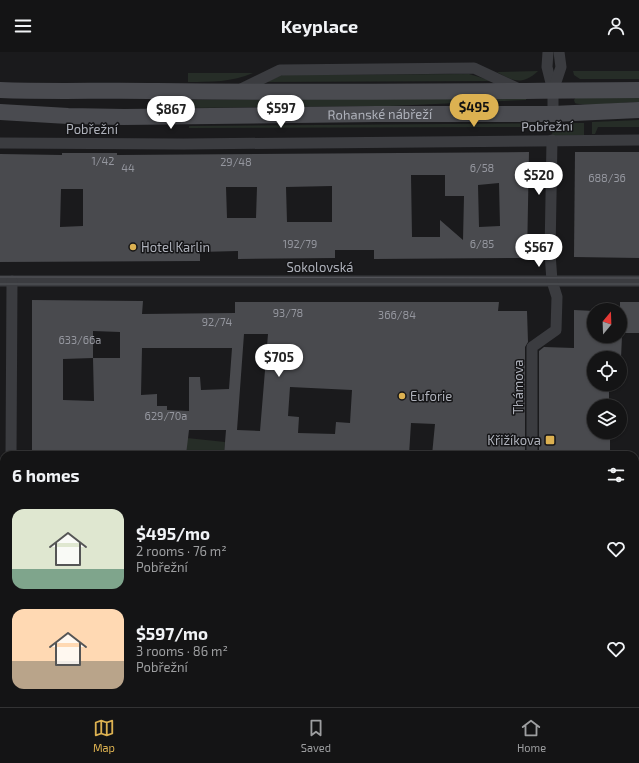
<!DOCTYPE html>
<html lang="en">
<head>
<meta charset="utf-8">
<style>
	body { margin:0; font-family:"Exo 2",sans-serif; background:#1d1d1e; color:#f1f3f6; height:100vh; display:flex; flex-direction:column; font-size:15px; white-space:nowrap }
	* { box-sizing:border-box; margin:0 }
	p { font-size:13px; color:#9d9ea0 }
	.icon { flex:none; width:22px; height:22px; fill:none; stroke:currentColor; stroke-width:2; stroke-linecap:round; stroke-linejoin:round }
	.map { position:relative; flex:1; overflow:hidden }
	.sheet { position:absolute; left:0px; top:399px; width:639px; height:256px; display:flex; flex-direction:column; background:#141415; border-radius:12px 12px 0 0; box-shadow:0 1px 3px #0004,0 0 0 1px #333334 }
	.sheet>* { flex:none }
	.needle { width:26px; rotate:19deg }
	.tools { position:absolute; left:587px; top:251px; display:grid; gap:8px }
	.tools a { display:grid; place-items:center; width:40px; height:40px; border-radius:50%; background:#141415; box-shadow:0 1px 3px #0004,0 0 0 1px #333334; font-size:20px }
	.price { position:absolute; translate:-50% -34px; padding:0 9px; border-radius:14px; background:#fff; color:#222; font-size:13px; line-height:26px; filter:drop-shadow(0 1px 2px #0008) }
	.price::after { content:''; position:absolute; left:50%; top:24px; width:12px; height:9px; margin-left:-6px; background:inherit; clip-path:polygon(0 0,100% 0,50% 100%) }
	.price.on { background:#dcb151; color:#111 }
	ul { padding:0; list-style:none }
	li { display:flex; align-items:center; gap:12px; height:100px; padding:0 12px }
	li span { display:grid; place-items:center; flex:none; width:112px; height:80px; border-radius:12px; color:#555 }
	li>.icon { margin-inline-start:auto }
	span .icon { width:48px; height:48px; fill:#fffc; stroke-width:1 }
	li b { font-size:17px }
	h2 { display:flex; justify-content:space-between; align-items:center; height:48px; padding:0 12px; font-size:17px }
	header { display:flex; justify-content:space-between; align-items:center; height:52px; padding:0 12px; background:#141415; font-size:18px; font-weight:700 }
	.menu { display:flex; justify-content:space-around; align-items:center; height:56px; border-top:1px solid #333334; background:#141415; font-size:11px; color:#9d9ea0 }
	.menu a { display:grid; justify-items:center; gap:2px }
	.menu .on { color:#dcb151 }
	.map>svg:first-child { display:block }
</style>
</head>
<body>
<header><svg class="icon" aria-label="menu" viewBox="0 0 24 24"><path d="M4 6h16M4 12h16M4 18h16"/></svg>Keyplace<svg class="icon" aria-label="person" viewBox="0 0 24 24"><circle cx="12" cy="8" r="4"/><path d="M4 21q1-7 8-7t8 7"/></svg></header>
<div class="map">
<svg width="639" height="655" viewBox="0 0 639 655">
	<rect width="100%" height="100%" fill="#1a1a1c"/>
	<g fill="#262d27">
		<path d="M538,19C522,34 513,29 497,20Z"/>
		<path d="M573,19H639V27H580L574,23Z"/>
		<path d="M188,21H253C232,30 211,30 188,30Z"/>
		<path d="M469,22L489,28V29L266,30L282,23Z"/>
		<path d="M576,45H639V50C627,50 583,55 575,51L574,48Z"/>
		<path d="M526,46V48L390,54L188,56V48Z"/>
		<path d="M639,68V75H598L595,82H592V70Z"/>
		<path d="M584,71V83L553,84L550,75L189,76V74Z"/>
		<path d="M187,386L225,390L224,403H186Z"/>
	</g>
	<g fill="#494a4e" fill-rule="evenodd">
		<path d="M529,100L527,206L374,207V198H335V206L238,207V199L200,200V209L0,210V102L62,103V101H117V103ZM411,123H445V144H464L463,188L440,168V185H412ZM499,131L500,174L479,175L478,133ZM332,134V170H287L286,135ZM226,135H257L256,166H227ZM61,137H83V174L60,175Z"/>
		<path d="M575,100H639V206L574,205Z"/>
		<path d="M32,248L143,249L142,262L235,261V250H499L498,259H527L528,290L525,295V403H432L435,372L411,371L409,403H224L226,378H189L186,403H95V401L32,403ZM93,279L120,280V306H93ZM244,282H268L260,379L237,378ZM142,296H232L229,337L201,338L200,325H189V359L167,358V354H157V342L141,343ZM93,306L94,349L63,348V307ZM290,335L352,338L350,371L336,370L335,382L298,381L299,365L288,364Z"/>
		<rect x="620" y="250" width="19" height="31"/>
		<path d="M574,258L594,259V284H622L621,306H594V332H609V354H594V380H610V403H539V299L544,295L574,296Z"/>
	</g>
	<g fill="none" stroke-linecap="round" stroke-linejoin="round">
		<g stroke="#3b3c40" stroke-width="11">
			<path d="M548,0L547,15L553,39V62"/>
			<path d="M239,38L280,18L474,16L519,37"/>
			<path d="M553,39L561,15L559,0"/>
			<path d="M0,91L184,92L639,88"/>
			<path d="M0,229H639"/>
			<path d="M11,403L12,229"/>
			<path d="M532,403V295L556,278L557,245L552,229L550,201L552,88"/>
			<path d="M0,549H4"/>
			<path d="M635,551H639"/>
			<path d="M553,651V655"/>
			<path d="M9,655V651"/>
		</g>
		<g stroke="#4a4b50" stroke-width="16">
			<path d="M0,38C53,40 105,38 157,39C318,41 478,39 639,38"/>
			<path id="s1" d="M0,60L68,64L124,65L377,62H553L639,58"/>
		</g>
		<g stroke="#55565b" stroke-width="1">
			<path d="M0,225L639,226"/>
			<path d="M0,232H639"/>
		</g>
	</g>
	<g fill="#dcb151" stroke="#151517" stroke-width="1.5">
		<circle cx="133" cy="195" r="4"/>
		<circle cx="402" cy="344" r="4"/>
		<rect x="545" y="383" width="10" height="10" rx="2"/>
	</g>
	<g text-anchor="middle" stroke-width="3" stroke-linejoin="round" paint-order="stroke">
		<g font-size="11" fill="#95979f">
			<text x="103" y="113">1/42</text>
			<text x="236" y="114">29/48</text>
			<text x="128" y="120">44</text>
			<text x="482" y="120">6/58</text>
			<text x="607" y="130">688/36</text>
			<text x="300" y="196">192/79</text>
			<text x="482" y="196">6/85</text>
			<text x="288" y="265">93/78</text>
			<text x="397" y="267">366/84</text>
			<text x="217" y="274">92/74</text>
			<text x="80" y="292">633/66a</text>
			<text x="166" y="368">629/70a</text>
		</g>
		<g font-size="13" fill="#aeb1ba" stroke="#151517">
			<text dy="5" stroke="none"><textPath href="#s1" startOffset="380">Rohanské nábřeží</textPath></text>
			<text transform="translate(547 74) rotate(-1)" y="5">Pobřežní</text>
			<text x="92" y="82">Pobřežní</text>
			<text x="320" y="220">Sokolovská</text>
			<text transform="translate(518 335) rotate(-90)" y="5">Thámova</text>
		</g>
		<g font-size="13" fill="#aeb1ba" stroke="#151517" text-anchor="start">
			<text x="141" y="200">Hotel Karlin</text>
			<text x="410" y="349">Euforie</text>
			<text x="541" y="393" text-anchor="end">Křižíkova</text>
		</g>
	</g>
</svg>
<div class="tools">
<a><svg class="needle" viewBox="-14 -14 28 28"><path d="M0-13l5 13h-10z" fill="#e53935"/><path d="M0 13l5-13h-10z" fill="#9d9ea0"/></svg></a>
<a><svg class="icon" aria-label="locate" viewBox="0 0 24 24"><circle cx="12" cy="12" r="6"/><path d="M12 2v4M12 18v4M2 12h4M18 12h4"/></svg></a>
<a><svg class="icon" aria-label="layers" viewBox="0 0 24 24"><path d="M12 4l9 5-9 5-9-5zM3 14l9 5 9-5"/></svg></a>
</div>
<b class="price on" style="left:474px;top:76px">$495</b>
<b class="price" style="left:281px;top:77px">$597</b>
<b class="price" style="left:171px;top:78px">$867</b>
<b class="price" style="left:539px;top:144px">$520</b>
<b class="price" style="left:539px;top:216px">$567</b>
<b class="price" style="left:279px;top:326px">$705</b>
<section class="sheet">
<h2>6 homes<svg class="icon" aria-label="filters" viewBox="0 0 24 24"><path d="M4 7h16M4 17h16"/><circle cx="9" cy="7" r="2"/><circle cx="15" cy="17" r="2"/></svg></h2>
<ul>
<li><span style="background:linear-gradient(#dfe7d0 75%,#7fa58c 0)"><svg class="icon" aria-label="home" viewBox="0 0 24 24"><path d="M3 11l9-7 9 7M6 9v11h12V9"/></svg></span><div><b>$495/mo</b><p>2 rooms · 76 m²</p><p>Pobřežní</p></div><svg class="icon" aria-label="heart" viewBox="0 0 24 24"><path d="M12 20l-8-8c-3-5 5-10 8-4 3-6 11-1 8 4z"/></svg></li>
<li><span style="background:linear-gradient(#ffd9b3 65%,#b9a48a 0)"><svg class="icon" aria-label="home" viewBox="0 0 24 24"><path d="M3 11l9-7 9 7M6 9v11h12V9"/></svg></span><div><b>$597/mo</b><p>3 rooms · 86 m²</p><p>Pobřežní</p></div><svg class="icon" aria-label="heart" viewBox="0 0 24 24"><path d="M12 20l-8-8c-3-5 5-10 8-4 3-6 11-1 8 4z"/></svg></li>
</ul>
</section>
</div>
<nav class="menu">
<a class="on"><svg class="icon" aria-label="map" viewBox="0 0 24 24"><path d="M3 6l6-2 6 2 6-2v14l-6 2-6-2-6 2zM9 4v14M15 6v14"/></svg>Map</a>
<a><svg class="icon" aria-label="saved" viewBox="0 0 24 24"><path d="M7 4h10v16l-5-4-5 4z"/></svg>Saved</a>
<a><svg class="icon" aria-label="home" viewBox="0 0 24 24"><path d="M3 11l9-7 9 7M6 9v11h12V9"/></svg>Home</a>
</nav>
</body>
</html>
